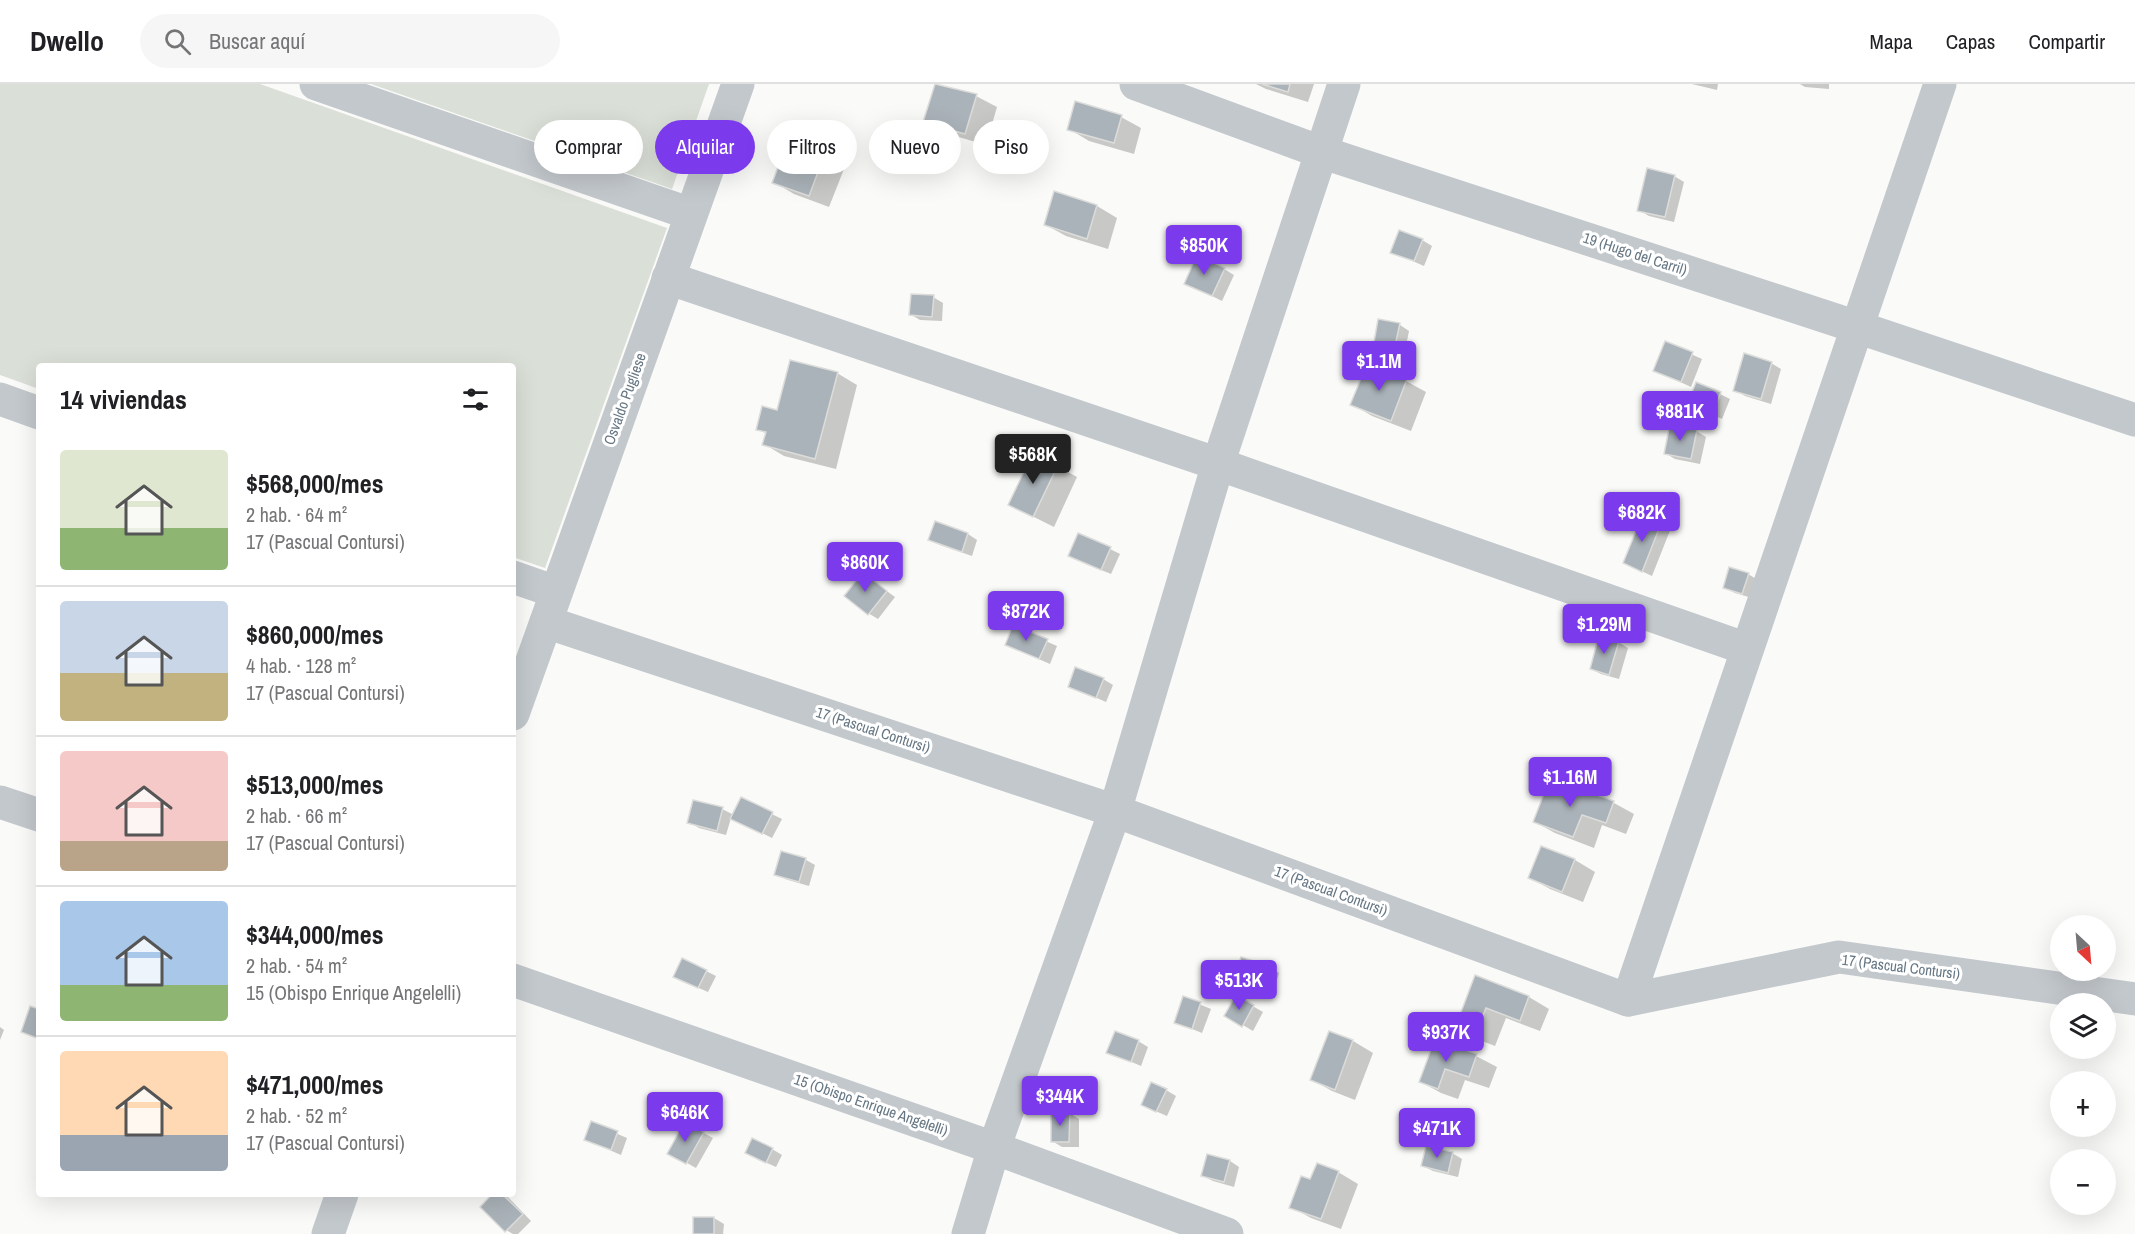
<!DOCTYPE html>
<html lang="es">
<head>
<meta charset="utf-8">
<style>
	body { margin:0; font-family:"Archivo Narrow",sans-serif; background:#f6f6f6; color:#202124; height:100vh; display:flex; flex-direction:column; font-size:22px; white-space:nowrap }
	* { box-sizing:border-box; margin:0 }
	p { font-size:20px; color:#757577 }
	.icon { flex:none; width:33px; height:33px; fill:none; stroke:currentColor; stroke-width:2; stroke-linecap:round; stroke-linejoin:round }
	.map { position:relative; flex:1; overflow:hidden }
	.panel { position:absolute; left:36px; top:279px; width:480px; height:834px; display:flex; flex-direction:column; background:#fff; border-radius:6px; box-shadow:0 6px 24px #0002 }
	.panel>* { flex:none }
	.top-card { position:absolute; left:534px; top:36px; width:570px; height:54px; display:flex; gap:12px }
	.needle { width:39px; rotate:154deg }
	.controls { position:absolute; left:2050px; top:831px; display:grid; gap:12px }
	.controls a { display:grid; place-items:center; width:66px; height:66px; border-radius:50%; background:#fff; box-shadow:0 6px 24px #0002; font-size:30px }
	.price { position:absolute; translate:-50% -51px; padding:0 14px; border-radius:6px; background:#7c3aed; color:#fff; font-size:20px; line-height:39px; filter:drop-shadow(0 2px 3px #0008) }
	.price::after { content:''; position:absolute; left:50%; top:36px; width:18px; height:14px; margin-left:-9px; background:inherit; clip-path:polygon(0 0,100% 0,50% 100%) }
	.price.on { background:#222; color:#fff }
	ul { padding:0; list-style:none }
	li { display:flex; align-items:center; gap:18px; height:150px; padding:0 24px }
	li+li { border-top:2px solid #e0e0e0 }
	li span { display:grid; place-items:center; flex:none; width:168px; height:120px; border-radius:6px; color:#555 }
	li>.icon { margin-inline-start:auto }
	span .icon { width:72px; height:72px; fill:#fffc; stroke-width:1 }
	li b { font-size:26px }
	h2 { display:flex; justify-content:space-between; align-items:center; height:72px; padding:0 24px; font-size:26px }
	.pill { padding:0 21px; border-radius:27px; background:#fff; box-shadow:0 6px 24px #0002; font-size:21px; line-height:54px }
	.pill.on { background:#7c3aed; color:#fff }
	header { display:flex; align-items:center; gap:36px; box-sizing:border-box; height:84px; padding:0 30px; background:#fff; border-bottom:2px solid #e0e0e0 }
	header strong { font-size:28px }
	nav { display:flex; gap:33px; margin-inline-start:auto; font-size:21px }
	.search { width:420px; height:54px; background:#f6f6f6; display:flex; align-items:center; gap:15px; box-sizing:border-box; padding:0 21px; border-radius:33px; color:#757577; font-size:22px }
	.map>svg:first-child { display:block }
</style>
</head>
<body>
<header>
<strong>Dwello</strong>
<div class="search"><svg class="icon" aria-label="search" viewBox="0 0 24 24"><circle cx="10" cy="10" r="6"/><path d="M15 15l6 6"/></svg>Buscar aquí</div>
<nav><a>Mapa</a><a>Capas</a><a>Compartir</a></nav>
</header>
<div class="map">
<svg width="2135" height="1150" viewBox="0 0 2135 1150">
	<rect width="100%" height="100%" fill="#fafaf8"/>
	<g fill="#dadfd7">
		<path d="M0,0H260L667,144L545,484L513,473V282H39V305L0,291Z"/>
		<path d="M371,0H709L672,105Z"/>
	</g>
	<g fill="#0003">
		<path d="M936,0L976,12L997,23L986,61L945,49L925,37Z"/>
		<path d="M1256,0H1314L1308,18L1266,5Z"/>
		<path d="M1692,0H1718L1717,6Z"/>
		<path d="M1800,0H1829V5L1805,3Z"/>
		<path d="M1121,33L1141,44L1134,70L1089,57L1069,45Z"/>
		<path d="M788,61L823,74L844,85L829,123L794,110L774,98Z"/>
		<path d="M1674,92L1684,98L1674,138L1649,132L1639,126Z"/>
		<path d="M1055,109L1097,122L1117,134L1108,165L1066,152L1046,141Z"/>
		<path d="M1422,156L1432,162L1424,182L1392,168Z"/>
		<path d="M1224,185L1234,191L1222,217L1186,199Z"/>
		<path d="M933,213L943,219L942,237L920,236L910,230Z"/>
		<path d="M1379,237L1400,241L1409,247L1405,267L1385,263L1375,257Z"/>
		<path d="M1666,259L1702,275L1691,303L1654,286Z"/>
		<path d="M1771,279L1781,285L1771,320L1745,312L1735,306Z"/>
		<path d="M837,289L857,301L836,385L784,372L764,360L767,350L758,345L778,328Z"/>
		<path d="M1406,297L1426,308L1411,347L1372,332L1352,320Z"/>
		<path d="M1720,310L1730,315L1722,335L1689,320Z"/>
		<path d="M1696,347L1706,353L1700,380L1675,375L1665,369Z"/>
		<path d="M1057,382L1077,393L1054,443L1010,421Z"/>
		<path d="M1644,432L1671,444L1652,492L1624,479Z"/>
		<path d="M936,439L968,450L977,456L972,472L940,461L930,455Z"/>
		<path d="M1110,465L1120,470L1111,490L1079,477Z"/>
		<path d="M863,490L895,513L878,535L868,529Z"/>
		<path d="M1748,490L1758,496L1752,514L1735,509L1725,504Z"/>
		<path d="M1014,543L1057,562L1050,580L1007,561Z"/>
		<path d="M1618,558L1628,564L1619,595L1601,590L1591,585Z"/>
		<path d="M1103,595L1113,601L1106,618L1070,602Z"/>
		<path d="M1551,696L1614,719L1634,730L1626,750L1602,741L1594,764L1555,749L1535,738Z"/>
		<path d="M741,715L782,735L772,754L731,734L726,751L699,744L689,738L722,725L734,731Z"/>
		<path d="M1542,764L1575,776L1595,788L1583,818L1550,805L1530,794Z"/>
		<path d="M782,768L806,776L815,781L809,802L785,795L776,790Z"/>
		<path d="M1269,883L1279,889L1272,911L1244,902L1235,897Z"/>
		<path d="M706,887L716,892L708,908L685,898Z"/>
		<path d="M1476,893L1529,913L1549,925L1540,947L1506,934L1495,962L1477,955L1456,944Z"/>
		<path d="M1237,913L1263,928L1253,947L1226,931Z"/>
		<path d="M1184,914L1211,925L1202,949L1175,938Z"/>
		<path d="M0,943L4,946L0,956Z"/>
		<path d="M1329,949L1353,957L1373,969L1355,1016L1332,1007L1312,996Z"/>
		<path d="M1138,957L1148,963L1141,982L1108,968Z"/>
		<path d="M1436,957L1476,972L1497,983L1489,1004L1465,996L1458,1015L1441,1009L1421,998Z"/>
		<path d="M1166,1006L1176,1012L1167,1032L1153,1026Z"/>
		<path d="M1069,1029L1079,1035V1063H1062L1052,1057Z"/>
		<path d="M592,1039L627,1054L621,1071L586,1056Z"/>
		<path d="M685,1039L713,1054L696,1084L669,1069Z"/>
		<path d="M772,1065L782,1071L776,1083L756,1074Z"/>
		<path d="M1452,1069L1462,1075L1458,1093L1433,1087L1423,1082Z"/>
		<path d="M1230,1077L1239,1083L1234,1103L1213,1097L1203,1092Z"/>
		<path d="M1338,1088L1358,1100L1341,1145L1311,1134L1291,1123L1311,1097Z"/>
		<path d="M494,1110H502L507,1112L531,1137L518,1150H513L506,1146Z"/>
		<path d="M714,1134L724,1140L723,1150H694Z"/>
	</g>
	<g fill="#aab3b9" stroke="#dcdcda" stroke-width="1.5">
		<path d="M935,0L977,10L965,50L923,38Z"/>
		<path d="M1262,0H1290L1288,8Z"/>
		<path d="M1075,17L1122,31L1114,59L1067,46Z"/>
		<path d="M787,59L824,72L809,112L772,99Z"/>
		<path d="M1647,84L1675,91L1665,133L1637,127Z"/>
		<path d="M1054,107L1097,121L1087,155L1044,141Z"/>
		<path d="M1399,146L1423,155L1414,177L1390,169Z"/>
		<path d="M1197,171L1225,184L1212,212L1184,200Z"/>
		<path d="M911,210L934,211L932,233L909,231Z"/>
		<path d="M1378,235L1400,239L1395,262L1374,258Z"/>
		<path d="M1665,257L1693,268L1681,298L1653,287Z"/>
		<path d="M1744,269L1772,278L1761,315L1733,307Z"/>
		<path d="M790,276L838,288L815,375L762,361L766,348L756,346L762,322L777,326Z"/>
		<path d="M1367,280L1407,295L1391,337L1350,321Z"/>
		<path d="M1696,298L1721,308L1712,331L1687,321Z"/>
		<path d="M1670,340L1697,346L1691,375L1664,370Z"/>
		<path d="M1033,369L1058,381L1033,433L1008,421Z"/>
		<path d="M1643,430L1662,437L1642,488L1623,479Z"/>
		<path d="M935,437L968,449L962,468L928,456Z"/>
		<path d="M1078,449L1111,463L1101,486L1068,472Z"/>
		<path d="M1729,483L1749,489L1742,510L1723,504Z"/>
		<path d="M863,488L887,507L868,531L844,512Z"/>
		<path d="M1013,541L1048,555L1039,575L1005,561Z"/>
		<path d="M1599,551L1619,557L1609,591L1590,585Z"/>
		<path d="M1075,583L1104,594L1096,614L1068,603Z"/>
		<path d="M1550,694L1614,717L1606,739L1582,731L1573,753L1533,738Z"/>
		<path d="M741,713L773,728L762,750L730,735Z"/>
		<path d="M693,716L723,723L717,747L687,739Z"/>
		<path d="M1541,762L1575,775L1562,808L1528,794Z"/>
		<path d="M781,767L806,774L799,798L774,791Z"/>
		<path d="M1241,873L1270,882L1262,906L1233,897Z"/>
		<path d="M682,874L707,886L698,904L673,893Z"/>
		<path d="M1475,891L1529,912L1520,937L1486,924L1475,952L1455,944Z"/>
		<path d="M1236,911L1254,921L1242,943L1224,932Z"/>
		<path d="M1183,912L1201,918L1192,945L1174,939Z"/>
		<path d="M30,922L39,925V955L21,948Z"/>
		<path d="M1115,947L1139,956L1131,978L1106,969Z"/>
		<path d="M1329,947L1353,956L1335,1006L1310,996Z"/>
		<path d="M1435,955L1477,970L1469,993L1445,985L1438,1005L1419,998Z"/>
		<path d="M1151,998L1167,1005L1156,1028L1141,1021Z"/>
		<path d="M1051,1028H1070L1069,1058H1051Z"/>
		<path d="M591,1037L618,1047L611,1066L584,1056Z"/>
		<path d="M685,1037L704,1048L686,1080L667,1070Z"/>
		<path d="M752,1054L773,1064L766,1079L745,1069Z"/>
		<path d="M1426,1062L1453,1068L1448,1089L1421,1082Z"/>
		<path d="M1207,1070L1230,1076L1224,1098L1201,1092Z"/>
		<path d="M1317,1079L1339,1087L1321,1135L1289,1124L1301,1092L1310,1095Z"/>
		<path d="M492,1110H502L523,1130L505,1148L480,1123Z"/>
		<rect x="693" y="1133" width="21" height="17"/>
	</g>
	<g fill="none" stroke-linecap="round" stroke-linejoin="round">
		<g stroke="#c3c8cc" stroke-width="33">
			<path d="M316,0L691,130"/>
			<path d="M1136,0L1321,68L1857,243L2135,336"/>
			<path d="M668,194L1218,380L1747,565"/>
			<path d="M0,315L39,329"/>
			<path d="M513,493L556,508"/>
			<path d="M546,538L1115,727L1628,916L1839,873L2135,915"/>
			<path d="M513,630L738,0"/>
			<path d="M0,718L39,731"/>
			<path d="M513,896L994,1064L1227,1150"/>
			<path d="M1628,916L1940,0"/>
			<path d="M328,1150L342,1110"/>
			<path d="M968,1150L994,1064L1115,727L1218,380L1344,0"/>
		</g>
	</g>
	<g text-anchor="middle" stroke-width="6" stroke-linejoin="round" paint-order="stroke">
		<g font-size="15" fill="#657683" stroke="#fff">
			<text transform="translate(1635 170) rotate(18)" y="5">19 (Hugo del Carril)</text>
			<text transform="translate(625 315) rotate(-70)" y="5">Osvaldo Pugliese</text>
			<text transform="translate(873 646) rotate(18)" y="5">17 (Pascual Contursi)</text>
			<text transform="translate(1331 807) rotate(20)" y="5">17 (Pascual Contursi)</text>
			<text transform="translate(1901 883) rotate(7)" y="5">17 (Pascual Contursi)</text>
			<text transform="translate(871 1021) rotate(19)" y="5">15 (Obispo Enrique Angelelli)</text>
		</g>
	</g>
</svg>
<div class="controls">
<a><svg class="needle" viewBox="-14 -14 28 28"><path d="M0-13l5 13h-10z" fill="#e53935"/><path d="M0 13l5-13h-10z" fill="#757577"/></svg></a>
<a><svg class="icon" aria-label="layers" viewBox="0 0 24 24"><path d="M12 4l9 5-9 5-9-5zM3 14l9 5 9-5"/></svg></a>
<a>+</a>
<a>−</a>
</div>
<b class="price" style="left:1204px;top:192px">$850K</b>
<b class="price" style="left:1379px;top:308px">$1.1M</b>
<b class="price" style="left:1680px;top:358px">$881K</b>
<b class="price on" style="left:1033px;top:401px">$568K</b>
<b class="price" style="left:1642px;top:459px">$682K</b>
<b class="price" style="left:865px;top:509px">$860K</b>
<b class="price" style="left:1026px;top:558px">$872K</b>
<b class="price" style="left:1604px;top:571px">$1.29M</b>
<b class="price" style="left:1570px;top:724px">$1.16M</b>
<b class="price" style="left:1239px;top:927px">$513K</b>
<b class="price" style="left:1446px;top:979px">$937K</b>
<b class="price" style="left:1060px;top:1043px">$344K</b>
<b class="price" style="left:685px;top:1059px">$646K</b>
<b class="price" style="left:1437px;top:1075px">$471K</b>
<div class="top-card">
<a class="pill">Comprar</a>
<a class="pill on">Alquilar</a>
<a class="pill">Filtros</a>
<a class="pill">Nuevo</a>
<a class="pill">Piso</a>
</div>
<section class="panel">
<h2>14 viviendas<svg class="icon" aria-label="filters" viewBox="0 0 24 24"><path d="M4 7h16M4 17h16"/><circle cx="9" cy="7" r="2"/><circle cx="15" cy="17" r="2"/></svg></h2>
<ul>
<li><span style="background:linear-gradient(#dfe7d0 65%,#8fb573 0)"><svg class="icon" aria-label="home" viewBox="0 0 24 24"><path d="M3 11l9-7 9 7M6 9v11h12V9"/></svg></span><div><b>$568,000/mes</b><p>2 hab. · 64 m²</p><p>17 (Pascual Contursi)</p></div></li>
<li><span style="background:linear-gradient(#c9d6e8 60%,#c2b280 0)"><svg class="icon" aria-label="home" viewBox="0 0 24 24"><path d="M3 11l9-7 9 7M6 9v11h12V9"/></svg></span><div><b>$860,000/mes</b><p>4 hab. · 128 m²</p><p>17 (Pascual Contursi)</p></div></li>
<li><span style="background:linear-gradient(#f6c9c9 75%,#b9a48a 0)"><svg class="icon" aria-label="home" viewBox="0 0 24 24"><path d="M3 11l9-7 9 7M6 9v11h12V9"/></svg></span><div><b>$513,000/mes</b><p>2 hab. · 66 m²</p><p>17 (Pascual Contursi)</p></div></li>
<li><span style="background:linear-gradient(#a9c7e8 70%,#8fb573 0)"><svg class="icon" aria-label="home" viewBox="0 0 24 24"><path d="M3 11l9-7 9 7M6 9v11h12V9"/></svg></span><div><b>$344,000/mes</b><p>2 hab. · 54 m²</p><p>15 (Obispo Enrique Angelelli)</p></div></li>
<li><span style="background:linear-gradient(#ffd9b3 70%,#9aa5b1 0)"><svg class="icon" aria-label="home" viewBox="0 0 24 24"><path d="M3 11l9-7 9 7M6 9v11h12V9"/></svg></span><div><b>$471,000/mes</b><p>2 hab. · 52 m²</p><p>17 (Pascual Contursi)</p></div></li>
</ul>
</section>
</div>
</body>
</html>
